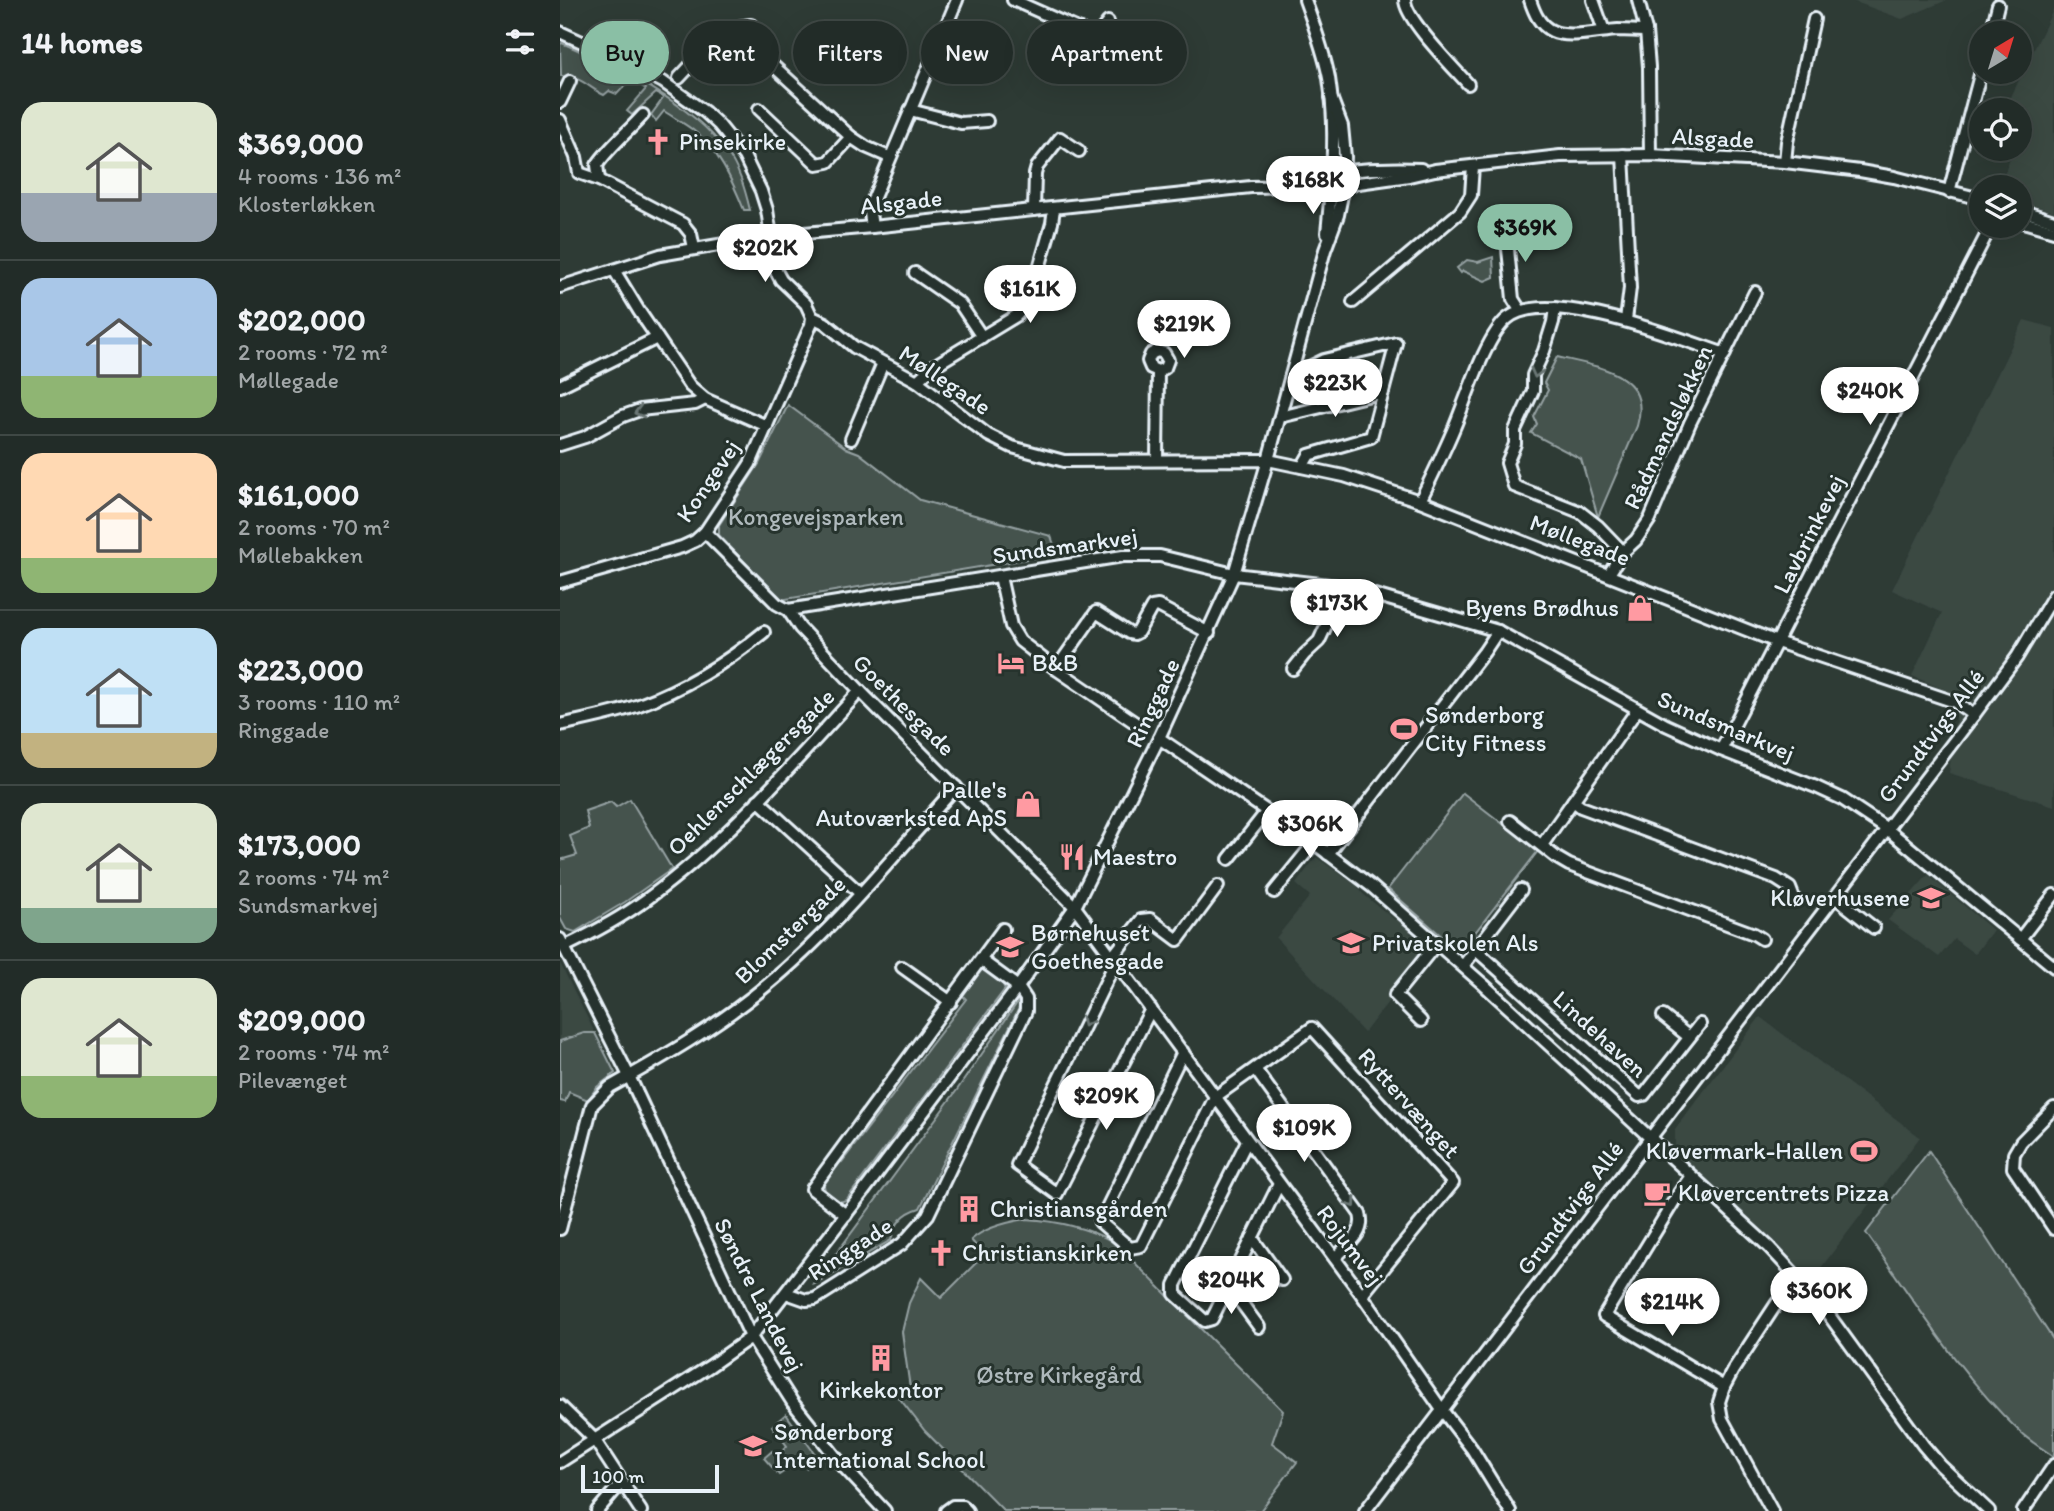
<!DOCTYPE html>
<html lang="en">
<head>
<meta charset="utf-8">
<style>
	body { margin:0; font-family:Itim,sans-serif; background:#2a3430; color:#f1f3f6; height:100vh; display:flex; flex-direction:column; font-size:26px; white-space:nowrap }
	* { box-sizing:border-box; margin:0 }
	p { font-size:23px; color:#a2a7a8 }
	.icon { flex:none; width:38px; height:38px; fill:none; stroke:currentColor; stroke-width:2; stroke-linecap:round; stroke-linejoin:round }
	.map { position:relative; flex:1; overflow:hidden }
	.sheet { display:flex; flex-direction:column; background:#222c28; width:560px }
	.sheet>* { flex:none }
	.hud { position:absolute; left:21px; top:21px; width:665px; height:63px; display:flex; gap:14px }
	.needle { width:46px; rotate:38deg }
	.tools { position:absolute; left:1409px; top:21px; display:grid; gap:14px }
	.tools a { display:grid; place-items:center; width:63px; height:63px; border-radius:50%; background:#222c28; box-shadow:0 7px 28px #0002,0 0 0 2px #3f4845; font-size:35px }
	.scale { position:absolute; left:21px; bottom:18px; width:138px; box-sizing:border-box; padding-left:7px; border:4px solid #e8f1f8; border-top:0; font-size:19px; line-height:24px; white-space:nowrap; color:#e8f1f8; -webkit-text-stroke:5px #26332d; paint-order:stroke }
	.price { position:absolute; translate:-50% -60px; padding:0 16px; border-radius:24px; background:#fff; color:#222; font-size:23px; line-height:46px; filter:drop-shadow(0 2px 4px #0008) }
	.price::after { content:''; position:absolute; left:50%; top:42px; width:21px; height:16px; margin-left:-10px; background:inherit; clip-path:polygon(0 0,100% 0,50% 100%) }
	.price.on { background:#8abfa5; color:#111 }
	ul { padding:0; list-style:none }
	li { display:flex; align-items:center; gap:21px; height:175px; padding:0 21px }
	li+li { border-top:2px solid #3f4845 }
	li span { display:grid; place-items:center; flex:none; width:196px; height:140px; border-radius:21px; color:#555 }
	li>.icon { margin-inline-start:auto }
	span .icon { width:84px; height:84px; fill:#fffc; stroke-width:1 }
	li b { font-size:30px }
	h2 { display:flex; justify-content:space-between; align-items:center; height:84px; padding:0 21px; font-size:30px }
	.pill { padding:0 24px; border-radius:32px; background:#222c28; box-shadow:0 7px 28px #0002,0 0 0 2px #3f4845; font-size:24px; line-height:63px }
	.pill.on { background:#8abfa5; color:#111 }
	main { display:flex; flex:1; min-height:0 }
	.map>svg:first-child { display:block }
</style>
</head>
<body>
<main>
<section class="sheet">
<h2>14 homes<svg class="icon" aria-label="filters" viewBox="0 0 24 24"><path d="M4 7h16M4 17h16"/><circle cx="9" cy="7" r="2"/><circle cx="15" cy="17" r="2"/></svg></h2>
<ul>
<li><span style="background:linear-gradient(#dfe7d0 65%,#9aa5b1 0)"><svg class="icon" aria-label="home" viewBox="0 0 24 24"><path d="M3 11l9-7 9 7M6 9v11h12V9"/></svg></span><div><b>$369,000</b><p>4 rooms · 136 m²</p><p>Klosterløkken</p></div></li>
<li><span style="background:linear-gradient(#a9c7e8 70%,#8fb573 0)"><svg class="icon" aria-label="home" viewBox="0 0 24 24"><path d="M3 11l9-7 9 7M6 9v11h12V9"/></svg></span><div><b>$202,000</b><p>2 rooms · 72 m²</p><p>Møllegade</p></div></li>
<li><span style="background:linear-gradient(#ffd9b3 75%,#8fb573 0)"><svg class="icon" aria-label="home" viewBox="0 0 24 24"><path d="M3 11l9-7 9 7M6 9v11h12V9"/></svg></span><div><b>$161,000</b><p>2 rooms · 70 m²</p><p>Møllebakken</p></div></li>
<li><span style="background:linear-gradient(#bfe0f5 75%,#c2b280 0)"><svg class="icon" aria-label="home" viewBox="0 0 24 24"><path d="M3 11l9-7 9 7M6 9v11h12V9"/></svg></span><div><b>$223,000</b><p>3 rooms · 110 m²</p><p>Ringgade</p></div></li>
<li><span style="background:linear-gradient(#dfe7d0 75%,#7fa58c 0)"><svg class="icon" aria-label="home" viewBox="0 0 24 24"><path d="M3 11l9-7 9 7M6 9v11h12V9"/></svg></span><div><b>$173,000</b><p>2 rooms · 74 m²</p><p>Sundsmarkvej</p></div></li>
<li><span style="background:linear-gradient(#dfe7d0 70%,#8fb573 0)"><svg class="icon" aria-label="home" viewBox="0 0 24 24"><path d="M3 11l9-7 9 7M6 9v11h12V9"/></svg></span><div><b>$209,000</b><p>2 rooms · 74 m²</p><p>Pilevænget</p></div></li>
</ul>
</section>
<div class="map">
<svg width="1494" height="1511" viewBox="0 0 1494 1511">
	<rect width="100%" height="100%" fill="#2e3b35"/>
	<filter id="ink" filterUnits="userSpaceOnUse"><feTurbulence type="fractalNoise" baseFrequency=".0143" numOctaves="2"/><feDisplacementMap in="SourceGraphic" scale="14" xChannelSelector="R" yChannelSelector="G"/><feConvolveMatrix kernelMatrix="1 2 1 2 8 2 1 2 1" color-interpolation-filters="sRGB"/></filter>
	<g filter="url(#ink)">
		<g fill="#3b4843">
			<path d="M1290,0H1387L1342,19Z"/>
			<path d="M1494,8V212L1460,201V187H1440L1453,149H1460V110H1446L1447,105Z"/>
			<path d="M1464,320L1494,328V806L1389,773L1396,716L1383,689L1352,676L1382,613L1332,590Z"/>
			<path d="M756,857L797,886L803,894L835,920H839L851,931L850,933L868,947L835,991L831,988L826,993L831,998L804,1033L716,938L750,896L736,884Z"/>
			<path d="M1368,875L1433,930L1415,954L1394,939L1379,957L1328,920Z"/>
			<path d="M0,963L55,1073L37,1087L28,1100L9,1092L5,1102L0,1101Z"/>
			<path d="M1200,1017L1360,1137L1251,1281L1218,1244L1115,1150V1129Z"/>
		</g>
		<g fill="#45524e" stroke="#96a2a3" stroke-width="2">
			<path d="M2,43C55,66 132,103 166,151C179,168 185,189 190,210H184C173,182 158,149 133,130C124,123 114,118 104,111L96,121L91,115L104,97L96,93L72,115L67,111L86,89L71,79L57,94L49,91L44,95C27,87 22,76 1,76L0,44Z"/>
			<path d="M933,257L934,277L925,281L903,271L901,273L897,268L907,260L918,262Z"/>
			<path d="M997,357C1034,366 1093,372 1077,426L1038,517L1021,459L971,433L977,424L974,417L988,390L984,383Z"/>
			<path d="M228,405L286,448L299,453L360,500L491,536L497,554L220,600L159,535V525L199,464Z"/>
			<path d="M903,793L978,851L900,952L828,889Z"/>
			<path d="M70,799L112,869L65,902L15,932L6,929L0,918V860L17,855L10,836L29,828L25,811L51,802L56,807Z"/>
			<path d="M418,969C430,971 440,977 445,989L286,1200L280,1202L265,1190L263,1182L277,1159L282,1162L406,999L400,993Z"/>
			<path d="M459,1000V1008L360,1208C343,1213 335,1223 331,1240L253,1285L397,1090Z"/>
			<path d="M24,1033H35L55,1073L37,1087L28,1100L9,1092L5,1102L0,1101V1041Z"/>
			<path d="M1369,1151L1494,1341V1457C1482,1448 1469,1441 1459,1431C1399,1374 1354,1300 1306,1233Z"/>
			<path d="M466,1219C498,1221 526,1227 554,1242L723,1411L712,1443L737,1462L700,1511H444L365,1431L337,1395L350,1388L342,1332L349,1303L361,1278L381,1298L424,1255L411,1240C425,1227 448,1222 466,1219Z"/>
			<path d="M226,1414L258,1458L246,1468L240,1461L219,1475L204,1458L212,1451L217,1456L227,1446L212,1426Z"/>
		</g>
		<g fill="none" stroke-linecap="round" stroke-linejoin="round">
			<defs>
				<g id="minor">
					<path d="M453,0L536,37L548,22"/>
					<path d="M745,0C754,25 764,52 769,78C777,129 772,182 767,233"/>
					<path d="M845,0C845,19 894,68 908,84"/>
					<path d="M970,0C974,12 979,25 992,31C1008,39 1040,31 1058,30C1068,30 1077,31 1086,31"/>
					<path d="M1033,0L1044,31"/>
					<path d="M1078,0L1086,31L1089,67L1090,155"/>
					<path d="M172,28L291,137L306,147L329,157"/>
					<path d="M0,32L59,59L103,82L145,112L159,125L184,156L201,191L207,210L211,236L212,261L216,271L221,280L246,304L252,317L265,323L294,347L357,381L428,435L452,447L504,461L708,460L784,476L860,501L1217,642L1395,702L1414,715"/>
					<path d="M1431,33L1438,5"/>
					<path d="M119,78L161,33L172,28L191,25"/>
					<path d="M0,102L10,81"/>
					<path d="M199,109L257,164L268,162L291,137"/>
					<path d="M350,110L401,123L427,121"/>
					<path d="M0,120L16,157L19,173L39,180L123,224L131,234L134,248"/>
					<path d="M1063,155L1070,288L1066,320"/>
					<path d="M1225,162L1227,142L1254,19"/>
					<path d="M39,180L37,165C50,146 68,132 83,115"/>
					<path d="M714,182C762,172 812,167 861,169"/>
					<path d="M1389,192L1421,71"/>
					<path d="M474,210L475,174L477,167L500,138L519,151"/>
					<path d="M1460,210L1494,221"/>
					<path d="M1460,221L1494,231"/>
					<path d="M312,227L310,213L312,202L397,0"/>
					<path d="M943,231L948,249L953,299L960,310"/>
					<path d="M54,270L79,311L130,386L145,399L207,426"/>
					<path d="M355,273L400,304L422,337"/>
					<path d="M0,287L100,255L211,236L312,227L643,192L691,187L784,185L849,176L875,170L1000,156L1090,155L1225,162L1300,171L1334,177L1421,199"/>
					<path d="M793,302L900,212L911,195L913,166"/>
					<path d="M995,308L993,322L984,351L973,375V391L955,430V444L947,463L954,486L1020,512L1038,526L1063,552"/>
					<path d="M731,376L764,360L836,343L811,437L749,455L742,467"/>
					<path d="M357,381L372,367L456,316L470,300L492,223L494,208"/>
					<path d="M0,386L97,338"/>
					<path d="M720,417L823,392"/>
					<path d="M291,439L323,363"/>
					<path d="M0,445L25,437L63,416L80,410L135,404L145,399"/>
					<path d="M597,460L598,371L605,368L608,360L604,353L597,351L591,354L588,361L591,368L598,371"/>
					<path d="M860,501C872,476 884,452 894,428C906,400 926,335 948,318C988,286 1120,339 1165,354"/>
					<path d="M145,532L217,604L228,610L240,628L300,691L515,907L802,1295L882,1410L912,1449L950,1511"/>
					<path d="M1049,574L1063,552L1076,540L1090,519L1130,423L1195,292"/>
					<path d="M440,576L451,626L460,641L496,669L580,726"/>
					<path d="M0,582L122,547L135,541L145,532L190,464L251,325L252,317"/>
					<path d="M228,610L563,556H600L674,574L787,587L938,631L1106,725L1161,750L1256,787L1282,799L1327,829L1494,967"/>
					<path d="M496,669L536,612L569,633L574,634L578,632L592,607L598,606L649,633"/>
					<path d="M733,669L745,654L759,641L777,602L787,587"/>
					<path d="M0,725C26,719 54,714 79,705C125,688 166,663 204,632"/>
					<path d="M599,738L754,843L811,886L924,985L1209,1247L1255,1296L1363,1445L1380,1465L1429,1511"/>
					<path d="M1161,750L1431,226"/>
					<path d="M198,800L300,893"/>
					<path d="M1013,801L1021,807L1216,879L1230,888L1235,901"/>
					<path d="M950,821L997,858L1009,865L1194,934L1202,939"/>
					<path d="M982,845L1077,710"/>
					<path d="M768,854L924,652L938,631"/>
					<path d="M669,859L707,811"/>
					<path d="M714,892L754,843"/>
					<path d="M1275,897L1314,928"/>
					<path d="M0,939L69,1076L191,1337L233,1403L282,1465L325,1511"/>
					<path d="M1460,939L1494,895"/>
					<path d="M4,947C33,933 61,918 87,899C167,841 233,764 300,691"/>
					<path d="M915,949L1079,1096L1084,1095L1140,1024"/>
					<path d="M553,956L581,920L590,919L618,940L658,886"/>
					<path d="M556,961L457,1165L497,1194L591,1009"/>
					<path d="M903,966L961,890"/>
					<path d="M342,967L391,1002"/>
					<path d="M1103,1016L1129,1037"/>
					<path d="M861,1021L835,995L877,943"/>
					<path d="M623,1052L540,1222L570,1248L581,1246L655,1097L752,1028L893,1183L802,1295"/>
					<path d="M695,1069L800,1214C806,1234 787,1245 775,1258"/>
					<path d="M1494,1108L1461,1142L1454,1154L1453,1168L1494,1229"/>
					<path d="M687,1141L615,1285V1294L645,1321L652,1319L719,1184"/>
					<path d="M1131,1176L1119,1193L1044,1316L1164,1387"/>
					<path d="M286,1215L252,1189L443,929"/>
					<path d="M0,1229L32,1105L50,1087C104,1057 159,1025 207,985C276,928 336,853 396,787"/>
					<path d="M692,1238L722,1280"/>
					<path d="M669,1286L699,1327"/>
					<path d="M226,1293L246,1300L255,1299L342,1244L368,1215L466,1011V999L458,987L421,960"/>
					<path d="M0,1406L34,1439L81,1511"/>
					<path d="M0,1462L150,1366L191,1337L304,1191L458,987L515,907L599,738L674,574L708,460L765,250L778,215L784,185L785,157L782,126L771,97"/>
					<path d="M37,1511L62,1482"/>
					<path d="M386,1511L393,1506H402L407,1511"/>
					<path d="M805,1511L1414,715L1457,657L1494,595"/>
					<path d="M1212,1511L1162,1419L1159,1402L1164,1387L1173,1370L1217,1303L1242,1280"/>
					<path d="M1463,1511L1494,1465"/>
				</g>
			</defs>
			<use href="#minor" stroke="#e8f1f8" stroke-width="16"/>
			<use href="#minor" stroke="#26332d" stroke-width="10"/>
		</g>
		<defs><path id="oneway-chevron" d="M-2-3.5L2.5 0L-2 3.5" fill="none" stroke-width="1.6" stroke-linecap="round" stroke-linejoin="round" transform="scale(1.75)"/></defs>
		<g stroke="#6a7674">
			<use href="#oneway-chevron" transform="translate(976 373) rotate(104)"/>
			<use href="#oneway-chevron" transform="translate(79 412) rotate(165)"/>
			<use href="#oneway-chevron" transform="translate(526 1022) rotate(116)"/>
			<use href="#oneway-chevron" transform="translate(792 1203) rotate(54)"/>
		</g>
	</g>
	<defs>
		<symbol id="church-bare" viewBox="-9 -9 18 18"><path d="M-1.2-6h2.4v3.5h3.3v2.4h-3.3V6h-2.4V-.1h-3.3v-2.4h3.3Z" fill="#ff9aa2" stroke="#26332d" stroke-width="2.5" paint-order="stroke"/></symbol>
		<symbol id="shop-bare" viewBox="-9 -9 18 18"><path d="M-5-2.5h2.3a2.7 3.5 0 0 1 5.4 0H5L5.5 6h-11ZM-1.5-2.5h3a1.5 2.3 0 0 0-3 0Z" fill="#ff9aa2" stroke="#26332d" stroke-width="2.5" paint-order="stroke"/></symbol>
		<symbol id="hotel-bare" viewBox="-9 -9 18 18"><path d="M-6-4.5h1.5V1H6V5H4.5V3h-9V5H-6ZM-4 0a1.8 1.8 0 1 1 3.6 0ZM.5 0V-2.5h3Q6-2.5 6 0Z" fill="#ff9aa2" stroke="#26332d" stroke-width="2.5" paint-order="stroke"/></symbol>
		<symbol id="stadium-bare" viewBox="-9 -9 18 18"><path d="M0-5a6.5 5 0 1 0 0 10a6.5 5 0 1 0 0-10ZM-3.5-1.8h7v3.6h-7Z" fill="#ff9aa2" stroke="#26332d" stroke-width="2.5" paint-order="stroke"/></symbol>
		<symbol id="restaurant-bare" viewBox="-9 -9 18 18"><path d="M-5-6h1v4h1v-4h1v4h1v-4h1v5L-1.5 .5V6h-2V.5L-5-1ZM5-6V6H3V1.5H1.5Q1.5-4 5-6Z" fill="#ff9aa2" stroke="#26332d" stroke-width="2.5" paint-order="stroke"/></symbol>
		<symbol id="school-bare" viewBox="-9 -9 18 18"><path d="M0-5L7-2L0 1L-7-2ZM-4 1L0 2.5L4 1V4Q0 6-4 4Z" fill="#ff9aa2" stroke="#26332d" stroke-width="2.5" paint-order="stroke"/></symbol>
		<symbol id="cafe-bare" viewBox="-9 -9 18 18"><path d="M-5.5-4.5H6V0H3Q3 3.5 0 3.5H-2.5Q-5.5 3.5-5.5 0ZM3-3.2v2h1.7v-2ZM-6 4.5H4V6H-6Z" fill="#ff9aa2" stroke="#26332d" stroke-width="2.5" paint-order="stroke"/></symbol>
		<symbol id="building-bare" viewBox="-9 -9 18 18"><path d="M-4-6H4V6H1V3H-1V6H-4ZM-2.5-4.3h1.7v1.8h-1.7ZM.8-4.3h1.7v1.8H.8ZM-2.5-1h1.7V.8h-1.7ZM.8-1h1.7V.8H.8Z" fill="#ff9aa2" stroke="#26332d" stroke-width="2.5" paint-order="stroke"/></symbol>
	</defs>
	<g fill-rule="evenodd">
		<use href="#church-bare" x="79" y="123" width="38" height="38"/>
		<use href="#shop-bare" x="1061" y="589" width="38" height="38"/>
		<use href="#hotel-bare" x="432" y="644" width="38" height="38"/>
		<use href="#stadium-bare" x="825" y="710" width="38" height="38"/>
		<use href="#shop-bare" x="449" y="785" width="38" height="38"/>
		<use href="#restaurant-bare" x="493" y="838" width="38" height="38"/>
		<use href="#school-bare" x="1352" y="879" width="38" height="38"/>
		<use href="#school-bare" x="772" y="924" width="38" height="38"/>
		<use href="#school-bare" x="431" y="928" width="38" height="38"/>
		<use href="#stadium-bare" x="1285" y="1132" width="38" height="38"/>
		<use href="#cafe-bare" x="1078" y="1174" width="38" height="38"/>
		<use href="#building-bare" x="390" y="1190" width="38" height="38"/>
		<use href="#church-bare" x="362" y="1234" width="38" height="38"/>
		<use href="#building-bare" x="302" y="1339" width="38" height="38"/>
		<use href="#school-bare" x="174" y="1427" width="38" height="38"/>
	</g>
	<g text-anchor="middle" stroke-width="6" stroke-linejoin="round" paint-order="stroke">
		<g font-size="24" fill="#e8f1f8" stroke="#26332d">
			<text transform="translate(1153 138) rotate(3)" y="8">Alsgade</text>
			<text transform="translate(341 202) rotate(-6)" y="8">Alsgade</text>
			<text transform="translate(385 380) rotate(34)" y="8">Møllegade</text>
			<text transform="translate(1108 427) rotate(-65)" y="8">Rådmandsløkken</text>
			<text transform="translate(148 481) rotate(-56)" y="8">Kongevej</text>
			<text transform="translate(1249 534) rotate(-63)" y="8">Lavbrinkevej</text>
			<text transform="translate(1020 540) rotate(21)" y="8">Møllegade</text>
			<text transform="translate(505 546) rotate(-8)" y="8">Sundsmarkvej</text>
			<text transform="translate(593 703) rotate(-65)" y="8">Ringgade</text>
			<text transform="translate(344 705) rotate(45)" y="8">Goethesgade</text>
			<text transform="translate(1166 726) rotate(23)" y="8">Sundsmarkvej</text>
			<text transform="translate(1371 736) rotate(-53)" y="8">Grundtvigs Allé</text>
			<text transform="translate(191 772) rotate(-45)" y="8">Oehlenschlægersgade</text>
			<text transform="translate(230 930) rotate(-44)" y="8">Blomstergade</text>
			<text transform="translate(1040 1034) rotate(42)" y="8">Lindehaven</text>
			<text transform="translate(849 1103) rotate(48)" y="8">Ryttervænget</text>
			<text transform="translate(1010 1208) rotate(-53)" y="8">Grundtvigs Allé</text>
			<text transform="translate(790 1245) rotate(53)" y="8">Rojumvej</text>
			<text transform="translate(290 1249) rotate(-33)" y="8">Ringgade</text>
			<text transform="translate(199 1295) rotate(63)" y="8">Søndre Landevej</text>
		</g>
		<g font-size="24" fill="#e8f1f8" stroke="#26332d" text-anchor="start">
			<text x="119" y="150">Pinsekirke</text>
			<text x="1059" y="616" text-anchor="end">Byens Brødhus</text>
			<text x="472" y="671">B&amp;B</text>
			<text x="865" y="723">Sønderborg<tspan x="865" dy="28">City Fitness</tspan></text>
			<text x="447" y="798" text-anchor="end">Palle's<tspan x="447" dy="28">Autoværksted ApS</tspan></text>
			<text x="533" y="865">Maestro</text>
			<text x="1350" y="906" text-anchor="end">Kløverhusene</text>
			<text x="471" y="941">Børnehuset<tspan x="471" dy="28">Goethesgade</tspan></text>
			<text x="812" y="951">Privatskolen Als</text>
			<text x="1283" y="1159" text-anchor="end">Kløvermark-Hallen</text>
			<text x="1118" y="1201">Kløvercentrets Pizza</text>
			<text x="430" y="1217">Christiansgården</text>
			<text x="402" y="1261">Christianskirken</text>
			<text x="321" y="1398" text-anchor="middle">Kirkekontor</text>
			<text x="214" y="1440">Sønderborg<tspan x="214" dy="28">International School</tspan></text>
		</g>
		<g font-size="24" fill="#afb9bc" stroke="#26332d">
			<text x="256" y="525">Kongevejsparken</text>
			<text x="499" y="1383">Østre Kirkegård</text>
		</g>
	</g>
</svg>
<div class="tools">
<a><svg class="needle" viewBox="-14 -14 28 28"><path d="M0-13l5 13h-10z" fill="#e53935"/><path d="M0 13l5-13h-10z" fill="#a2a7a8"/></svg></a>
<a><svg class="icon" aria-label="locate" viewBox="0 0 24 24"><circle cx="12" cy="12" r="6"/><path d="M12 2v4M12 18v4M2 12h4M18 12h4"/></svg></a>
<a><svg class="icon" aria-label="layers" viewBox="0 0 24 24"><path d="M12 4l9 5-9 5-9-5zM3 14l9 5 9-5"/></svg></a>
</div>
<div class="scale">100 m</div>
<b class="price" style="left:753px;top:216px">$168K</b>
<b class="price on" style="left:965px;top:264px">$369K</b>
<b class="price" style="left:205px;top:284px">$202K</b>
<b class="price" style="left:470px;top:325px">$161K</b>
<b class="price" style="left:624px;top:360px">$219K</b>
<b class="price" style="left:775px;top:419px">$223K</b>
<b class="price" style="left:1310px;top:427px">$240K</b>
<b class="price" style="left:777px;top:639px">$173K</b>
<b class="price" style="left:750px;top:860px">$306K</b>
<b class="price" style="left:546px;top:1132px">$209K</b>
<b class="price" style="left:744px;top:1164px">$109K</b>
<b class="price" style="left:671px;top:1316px">$204K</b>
<b class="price" style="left:1259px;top:1327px">$360K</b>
<b class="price" style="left:1112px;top:1338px">$214K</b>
<div class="hud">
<a class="pill on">Buy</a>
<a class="pill">Rent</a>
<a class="pill">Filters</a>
<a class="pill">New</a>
<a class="pill">Apartment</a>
</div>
</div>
</main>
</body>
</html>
